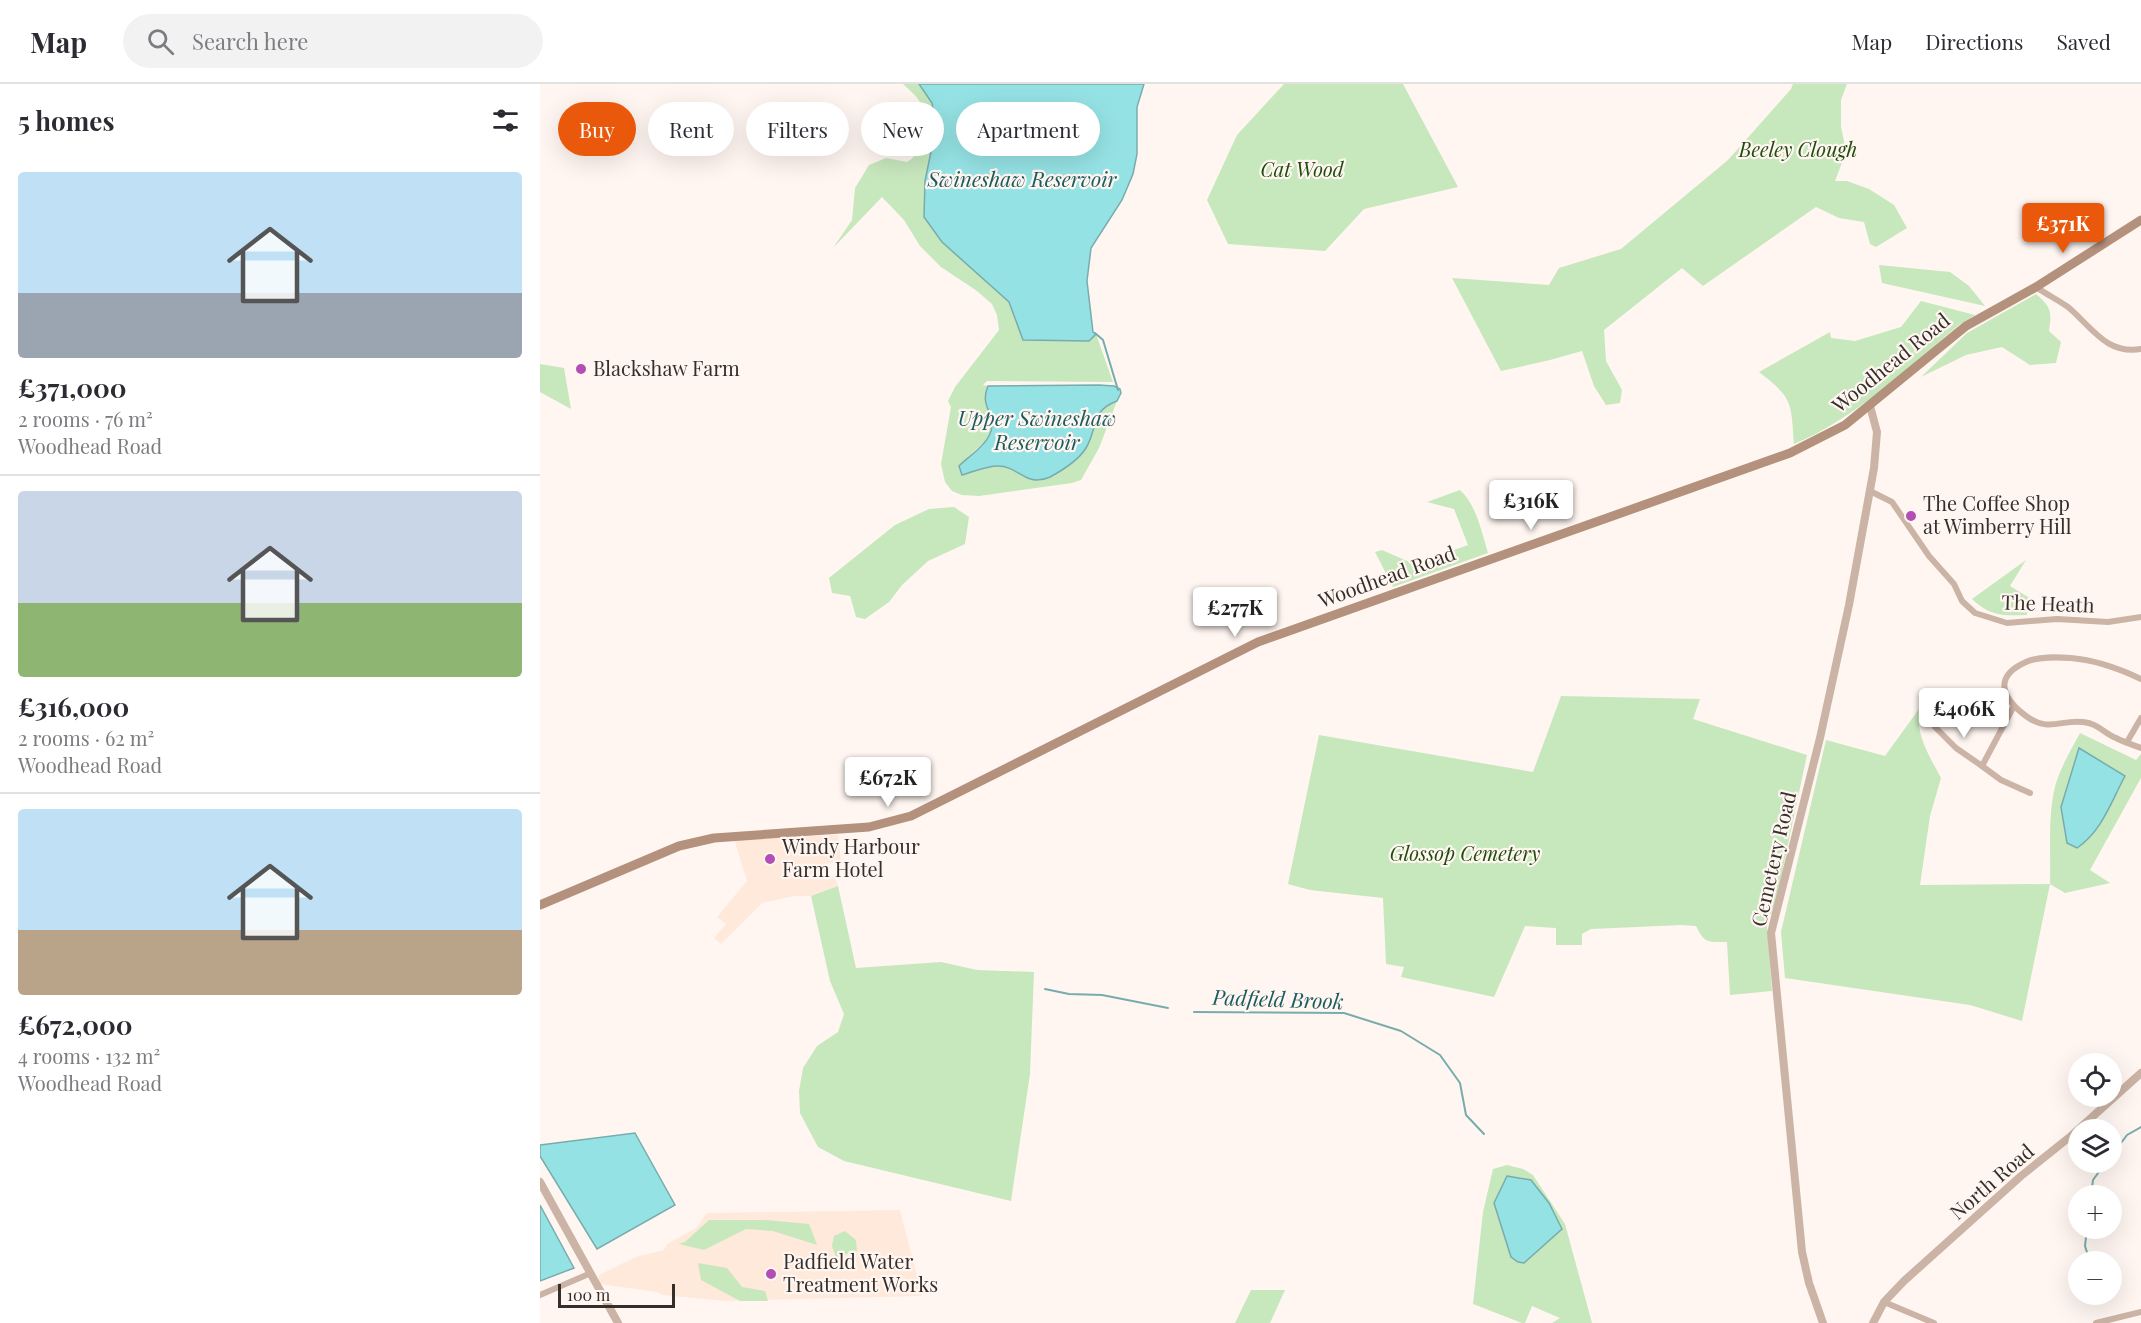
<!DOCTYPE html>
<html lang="en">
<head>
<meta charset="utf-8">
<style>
	body { margin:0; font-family:"Playfair Display",serif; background:#f2f2f3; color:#2b2b33; height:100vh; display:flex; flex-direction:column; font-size:22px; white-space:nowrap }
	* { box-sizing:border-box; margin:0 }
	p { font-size:20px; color:#7c7c81 }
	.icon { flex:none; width:33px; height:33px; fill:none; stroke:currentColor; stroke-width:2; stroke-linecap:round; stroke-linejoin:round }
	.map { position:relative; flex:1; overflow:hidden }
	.drawer { display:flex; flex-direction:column; background:#fff; width:540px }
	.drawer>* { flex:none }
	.guide { position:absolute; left:18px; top:18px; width:570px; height:54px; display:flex; gap:12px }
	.tools { position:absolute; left:1528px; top:969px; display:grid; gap:12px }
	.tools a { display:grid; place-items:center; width:54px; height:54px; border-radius:50%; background:#fff; box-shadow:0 6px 24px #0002; font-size:30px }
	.scale { position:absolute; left:18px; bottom:15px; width:117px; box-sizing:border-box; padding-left:6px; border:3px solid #342f2b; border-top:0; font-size:16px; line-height:21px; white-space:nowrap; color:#342f2b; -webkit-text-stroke:4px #fff6f1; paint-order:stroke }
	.price { position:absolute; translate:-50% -51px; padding:0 14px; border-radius:6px; background:#fff; color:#222; font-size:20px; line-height:39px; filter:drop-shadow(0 2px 3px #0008) }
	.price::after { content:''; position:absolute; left:50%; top:36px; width:18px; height:14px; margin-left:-9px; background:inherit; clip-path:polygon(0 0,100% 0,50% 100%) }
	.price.selected { background:#ea580c; color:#fff }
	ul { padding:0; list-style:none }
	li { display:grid; align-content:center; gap:12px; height:318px; padding:0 18px }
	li+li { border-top:2px solid #e1e1e2 }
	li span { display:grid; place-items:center; height:186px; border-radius:6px; color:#555 }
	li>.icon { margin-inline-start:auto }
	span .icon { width:108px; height:108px; fill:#fffc; stroke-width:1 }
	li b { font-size:26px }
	h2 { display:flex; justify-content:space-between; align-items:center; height:72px; padding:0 18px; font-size:26px }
	.tag { padding:0 21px; border-radius:27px; background:#fff; box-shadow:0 6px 24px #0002; font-size:21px; line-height:54px }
	.tag.selected { background:#ea580c; color:#fff }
	header { display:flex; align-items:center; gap:36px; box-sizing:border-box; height:84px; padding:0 30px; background:#fff; border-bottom:2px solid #e1e1e2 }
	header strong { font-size:28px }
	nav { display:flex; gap:33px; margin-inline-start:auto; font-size:21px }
	.search { width:420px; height:54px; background:#f2f2f3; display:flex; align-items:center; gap:15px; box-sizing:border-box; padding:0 21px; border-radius:33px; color:#7c7c81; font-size:22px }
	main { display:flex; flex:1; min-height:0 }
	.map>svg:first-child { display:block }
</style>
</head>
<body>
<header>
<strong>Map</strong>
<div class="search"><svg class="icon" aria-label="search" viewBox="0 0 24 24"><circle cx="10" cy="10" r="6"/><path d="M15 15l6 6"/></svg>Search here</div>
<nav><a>Map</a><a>Directions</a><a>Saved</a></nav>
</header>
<main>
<section class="drawer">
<h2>5 homes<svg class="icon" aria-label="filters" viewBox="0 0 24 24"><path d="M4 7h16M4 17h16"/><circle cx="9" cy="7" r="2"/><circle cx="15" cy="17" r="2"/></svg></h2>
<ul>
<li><span style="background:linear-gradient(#bfe0f5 65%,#9aa5b1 0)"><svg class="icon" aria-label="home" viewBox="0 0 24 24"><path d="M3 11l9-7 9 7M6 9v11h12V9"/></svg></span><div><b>£371,000</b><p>2 rooms · 76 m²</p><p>Woodhead Road</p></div></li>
<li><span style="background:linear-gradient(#c9d6e8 60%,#8fb573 0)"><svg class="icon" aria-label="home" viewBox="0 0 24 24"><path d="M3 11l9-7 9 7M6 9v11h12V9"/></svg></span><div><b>£316,000</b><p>2 rooms · 62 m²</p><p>Woodhead Road</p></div></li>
<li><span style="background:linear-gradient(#bfe0f5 65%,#b9a48a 0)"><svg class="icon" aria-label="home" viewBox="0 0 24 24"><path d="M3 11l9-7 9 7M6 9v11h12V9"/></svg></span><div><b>£672,000</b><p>4 rooms · 132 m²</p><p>Woodhead Road</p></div></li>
</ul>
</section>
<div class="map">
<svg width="1601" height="1239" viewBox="0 0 1601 1239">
	<rect width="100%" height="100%" fill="#fff6f1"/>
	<g fill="#fee9db">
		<path d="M298,751L301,778L284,780L282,786L295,794L298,802L271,812H254L222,819L181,860L174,854L186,840L177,833L207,797L194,755Z"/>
		<path d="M360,1126L382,1212L185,1217L122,1211L117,1208L60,1200L59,1196V1191L96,1173L124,1166L127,1160L156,1144L167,1129Z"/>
	</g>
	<g fill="#c7e7bd" fill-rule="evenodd">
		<path d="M363,0H379L392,19L396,43L385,97L384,133L469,218L484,256L548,257L556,250L573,298L447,297L443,301L448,302C439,324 455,325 452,343C450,358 437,363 428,373C425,377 424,385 422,391C434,388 445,382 458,382C476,382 490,405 509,393C516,389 548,358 552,351C554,347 553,342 555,337C558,326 567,320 577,317L559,364L541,396L532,399L439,412L422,411L412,407L405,398L401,380L411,323L408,317L415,303L459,246L457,231L452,220L437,207L401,183L380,162L364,136L342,113L293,164L312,136L315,104L329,81L346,74L367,78C387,66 391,39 380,18C376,11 368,5 363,0Z"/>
		<path d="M744,0H863L918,103L824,125L785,167L688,160L667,116L697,51Z"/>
		<path d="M1253,0H1307L1301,16V42L1306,68L1295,97H1307L1329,105L1354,121L1367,144L1336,163L1330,160L1324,138L1299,134L1276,123L1163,202L1142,184L1064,246L1066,277L1082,306L1080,319L1066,321L1054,302L1042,267L1010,276L961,287L912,194L1009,201L1019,184L1081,165L1188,76L1251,5Z"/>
		<path d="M1339,181L1410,188L1429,202L1445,222L1342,199Z"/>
		<path d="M1496,210C1511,223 1512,227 1509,247L1521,258L1516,279L1490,281L1462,263L1426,271L1381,293L1427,249Z"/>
		<path d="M1381,217L1435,231L1419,241C1368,283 1315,335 1254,360C1251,318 1253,314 1219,288L1290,248L1291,254L1315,257L1361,243Z"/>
		<path d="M0,280L24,284L31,325L0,308Z"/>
		<path d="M920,406C936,420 942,449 948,469L853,503L835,468L842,466L874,480L928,461L914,425L887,418Z"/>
		<path d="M414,423L429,433L425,460L388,477L362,501L349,518L325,535L316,533L310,512L292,509L289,494L355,441L389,425Z"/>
		<path d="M1486,476L1470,502L1488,513L1487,531C1462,532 1450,532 1432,515Z"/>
		<path d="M1021,612L1160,615L1153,635L1267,671L1234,826L1230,831L1224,832L1227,841L1232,907L1190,911L1187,858C1168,858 1165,860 1156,842L1142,841L1051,845L1042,850V861H1016V844L985,842L954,913L861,893L864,883L846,880L843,814L770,806L748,800L779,651L993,688Z"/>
		<path d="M1379,625C1375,650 1390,673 1401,694L1390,732L1380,801L1510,800C1511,768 1507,726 1517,696C1523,679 1532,664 1540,649L1596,676L1601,670V694L1550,786L1570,799L1525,809L1510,800L1482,937L1430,921L1245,894L1241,848L1286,656L1345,672Z"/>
		<path d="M298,802L316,884L401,878L437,886L494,888L490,990L471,1117L304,1077L278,1063L260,1029L259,1007L263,984L277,962L298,948L304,930L290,897L271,812Z"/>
		<path d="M967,1081L983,1085L993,1091L1025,1140L1052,1239H1012L1020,1234L992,1222L985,1239H982L933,1220L943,1128L953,1085ZM954,1119H1009L972,1173Z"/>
		<path d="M169,1136H226L269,1140L277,1161L233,1147L206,1145L164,1166L139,1160L145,1158Z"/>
		<path d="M305,1147L316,1156L317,1167L296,1173L292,1162L294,1152Z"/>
		<path d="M158,1179L187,1184L202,1203L225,1207L228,1217H200L161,1196Z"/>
		<path d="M711,1206H745L730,1239H695Z"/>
	</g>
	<g fill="#95e2e4" stroke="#78acac" stroke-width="1.5">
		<path d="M379,0H604L597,23V70L593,90L582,116L551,164L547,197L553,248L556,250L549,257L483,256L469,218L402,158L384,133L385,97L396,43L392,19Z"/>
		<path d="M559,301L574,302L580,305L581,309L577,317C550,327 558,344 546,364C538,377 523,386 510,393C486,404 479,382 458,382C446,382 433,388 422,391L419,382C429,372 443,364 449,352C460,331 438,325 448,302Z"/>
		<path d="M1539,664L1585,692C1571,718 1562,747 1537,764L1527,759L1521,723Z"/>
		<path d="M95,1049L135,1121L57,1165L0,1072V1061Z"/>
		<path d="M967,1092L991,1096L1009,1119L1022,1145L984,1179L978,1178L971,1173L954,1119Z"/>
		<path d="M0,1121L34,1184L0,1197Z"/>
	</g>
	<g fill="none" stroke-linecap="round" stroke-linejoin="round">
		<g stroke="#78acac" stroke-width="2">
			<path d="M555,249L563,256L578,306"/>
			<path d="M505,905L529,910L562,911L628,924"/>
			<path d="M654,928L804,929L861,947L900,971L920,999L926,1031L944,1050"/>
			<path d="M1572,1071L1587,1051L1601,1043"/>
			<path d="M1551,1112L1553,1096L1566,1078"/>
			<path d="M1547,1144L1545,1162L1550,1178"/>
		</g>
		<g stroke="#cbb3a5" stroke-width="6">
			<path d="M1496,203C1506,210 1518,216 1528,223C1551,242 1566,271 1601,265"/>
			<path d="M1330,407L1352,418L1389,472L1414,500L1422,517L1435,529L1467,539L1517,535L1568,538L1601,533"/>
			<path d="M1601,595C1580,585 1555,576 1531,574C1517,573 1499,572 1486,578C1452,593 1463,615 1486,632C1509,649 1521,635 1543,638C1557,639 1564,649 1576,654C1584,658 1593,661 1601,664"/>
			<path d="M1474,622L1442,682L1461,696L1490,709"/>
			<path d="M1395,643L1416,664L1442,682"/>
			<path d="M1587,658L1601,634"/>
			<path d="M0,1211L51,1189"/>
			<path d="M1344,1218L1394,1239"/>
			<path d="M1556,1239L1601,1228"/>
		</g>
		<g stroke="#cbb3a5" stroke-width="8">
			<path d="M0,1098L78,1239"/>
			<path d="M1283,1239L1269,1199L1262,1168L1231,849L1280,654L1309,521L1334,384L1337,348L1330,322"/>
			<path d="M1333,1239L1344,1218L1364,1197L1481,1092L1531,1052L1601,989"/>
		</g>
		<path stroke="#b4917c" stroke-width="9" d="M0,821L139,762L174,754L329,743L371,732L718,558L1250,369L1305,341L1426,242L1496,203L1601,136"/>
	</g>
	<g fill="#b34eb4" stroke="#fff6f1" stroke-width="2">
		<circle cx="41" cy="285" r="6"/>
		<circle cx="1371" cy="432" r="6"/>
		<circle cx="230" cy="775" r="6"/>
		<circle cx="231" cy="1190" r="6"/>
	</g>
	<g text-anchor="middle" stroke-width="4.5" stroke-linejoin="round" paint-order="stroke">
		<g font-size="20" font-style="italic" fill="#1f4d0b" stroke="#fff6f1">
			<text x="1258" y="73">Beeley Clough</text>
			<text x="762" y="93">Cat Wood</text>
			<text x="925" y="777">Glossop Cemetery</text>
		</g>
		<g font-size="20" fill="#342f2b" stroke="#fff6f1">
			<text transform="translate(1351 279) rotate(-39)" y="7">Woodhead Road</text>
			<text transform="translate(847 493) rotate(-20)" y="7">Woodhead Road</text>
			<text transform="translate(1508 520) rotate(2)" y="7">The Heath</text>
			<text transform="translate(1234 775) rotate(-77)" y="7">Cemetery Road</text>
			<text transform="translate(1452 1098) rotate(-41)" y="7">North Road</text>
		</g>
		<g font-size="20" fill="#342f2b" stroke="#fff6f1" text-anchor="start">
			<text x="53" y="292">Blackshaw Farm</text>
			<text x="1383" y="427">The Coffee Shop<tspan x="1383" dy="23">at Wimberry Hill</tspan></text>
			<text x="242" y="770">Windy Harbour<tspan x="242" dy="23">Farm Hotel</tspan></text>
			<text x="243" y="1185">Padfield Water<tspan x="243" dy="23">Treatment Works</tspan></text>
		</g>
		<g font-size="21" font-style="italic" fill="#1b5c5e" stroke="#fff6f1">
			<text x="482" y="103">Swineshaw Reservoir</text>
			<text x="497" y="342">Upper Swineshaw<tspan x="497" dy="24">Reservoir</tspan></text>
			<text transform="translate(738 916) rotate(2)" y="7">Padfield Brook</text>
		</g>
	</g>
</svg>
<div class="tools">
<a><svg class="icon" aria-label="locate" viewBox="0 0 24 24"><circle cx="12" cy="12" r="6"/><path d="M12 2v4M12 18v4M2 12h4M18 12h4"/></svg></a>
<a><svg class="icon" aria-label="layers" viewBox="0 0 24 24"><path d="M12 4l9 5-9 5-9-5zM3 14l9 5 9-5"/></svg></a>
<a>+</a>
<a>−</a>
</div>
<div class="scale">100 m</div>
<b class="price selected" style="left:1523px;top:170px">£371K</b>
<b class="price" style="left:991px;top:447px">£316K</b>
<b class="price" style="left:695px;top:554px">£277K</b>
<b class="price" style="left:1424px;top:655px">£406K</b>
<b class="price" style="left:348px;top:724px">£672K</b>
<div class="guide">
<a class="tag selected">Buy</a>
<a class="tag">Rent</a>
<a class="tag">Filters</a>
<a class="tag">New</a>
<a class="tag">Apartment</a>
</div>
</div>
</main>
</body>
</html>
